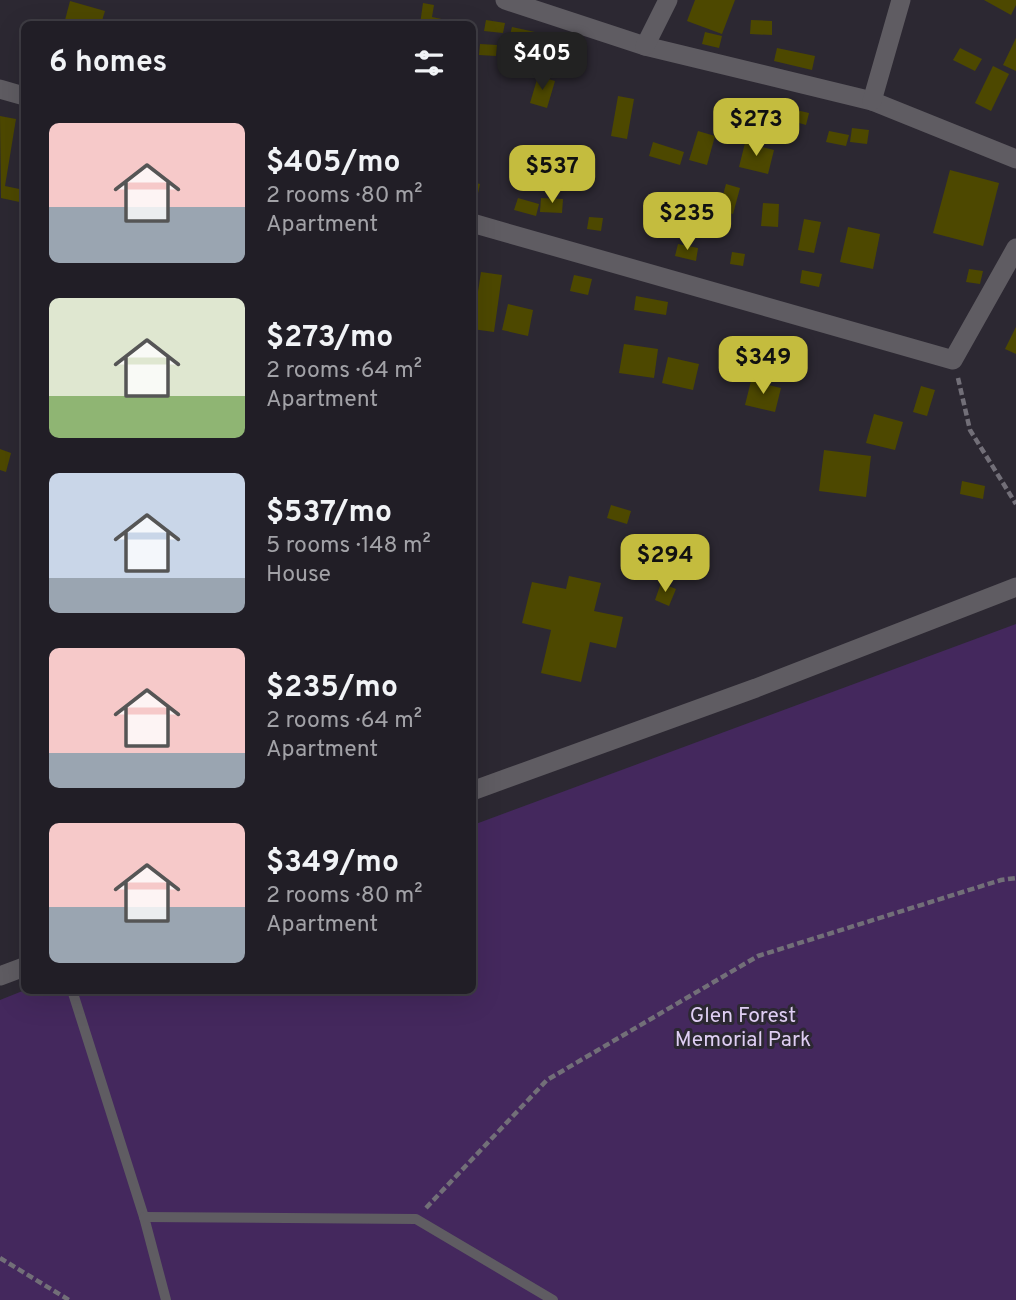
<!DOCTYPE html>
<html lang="en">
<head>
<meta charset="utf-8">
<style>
	body { margin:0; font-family:Overpass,sans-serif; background:#29272e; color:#f1f3f6; height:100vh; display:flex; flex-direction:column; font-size:26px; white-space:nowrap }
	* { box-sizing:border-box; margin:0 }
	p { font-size:23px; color:#a2a2a7 }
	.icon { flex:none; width:38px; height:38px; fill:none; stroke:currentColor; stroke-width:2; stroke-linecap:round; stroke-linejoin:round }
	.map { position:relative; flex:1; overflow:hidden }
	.panel { position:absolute; left:21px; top:21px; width:455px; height:973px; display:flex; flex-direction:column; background:#211e26; border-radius:10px; box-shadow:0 7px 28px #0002,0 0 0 2px #3e3c43 }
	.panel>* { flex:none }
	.price { position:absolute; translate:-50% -60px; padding:0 16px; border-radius:14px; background:#c4bc3e; color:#111; font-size:23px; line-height:46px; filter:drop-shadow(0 2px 4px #0008) }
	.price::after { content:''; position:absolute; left:50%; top:42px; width:21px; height:16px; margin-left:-10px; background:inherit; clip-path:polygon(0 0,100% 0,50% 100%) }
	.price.selected { background:#222; color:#fff }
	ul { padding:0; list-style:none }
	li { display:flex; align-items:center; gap:21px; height:175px; padding:0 28px }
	li span { display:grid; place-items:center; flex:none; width:196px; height:140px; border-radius:10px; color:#555 }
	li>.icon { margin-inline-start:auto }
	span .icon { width:84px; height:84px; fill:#fffc; stroke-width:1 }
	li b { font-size:30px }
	h2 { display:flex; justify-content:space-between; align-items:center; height:84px; padding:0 28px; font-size:30px }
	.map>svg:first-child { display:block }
</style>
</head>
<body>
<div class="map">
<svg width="1016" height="1300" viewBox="0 0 1016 1300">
	<rect width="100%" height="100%" fill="#2c2832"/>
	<path fill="#44285d" d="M1016,624V1300H0V1000L25,990H472L473,825Z"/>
	<g fill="#4d4800">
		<path d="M695,0H735L722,34L687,21Z"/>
		<path d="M984,0H1016V5L1011,15Z"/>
		<path d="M70,1L105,11L101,24H64Z"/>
		<path d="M423,3L434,5L432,17L451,21V24H420Z"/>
		<path d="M486,20L505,23L503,33L484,31Z"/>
		<path d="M751,20L772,21V35L750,34Z"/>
		<path d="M512,27L535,32L531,44L509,39Z"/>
		<path d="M705,32L722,36L719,48L702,44Z"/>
		<path d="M1016,38V71L1003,65Z"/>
		<path d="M480,44L497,45L496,56L479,55Z"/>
		<path d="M777,48L815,56L812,70L774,61Z"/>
		<path d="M960,48L982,59L975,71L953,60Z"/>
		<path d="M993,66L1009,74L991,111L975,103Z"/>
		<path d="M538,76L555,81L547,108L530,103Z"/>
		<path d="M618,96L634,99L627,139L611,136Z"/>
		<path d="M792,109L809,113L806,125L789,120Z"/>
		<path d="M0,116L16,119L5,186L24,190V203L1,198Z"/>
		<path d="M852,128L869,130L867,144L850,142Z"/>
		<path d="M698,131L715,136L707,165L689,160Z"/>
		<path d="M829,131L849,135L846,146L826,142Z"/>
		<path d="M653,142L684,152L680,165L649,156Z"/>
		<path d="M745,143L774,150L768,174L739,167Z"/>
		<path d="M950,170L999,183L983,246L933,233Z"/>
		<path d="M472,182L480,184L476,202L472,201Z"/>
		<path d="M726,184L740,188L733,214L719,210Z"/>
		<path d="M518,198L539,204L536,216L514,210Z"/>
		<path d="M541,198L563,199L562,213L540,212Z"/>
		<path d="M763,203L779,204L778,227L761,226Z"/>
		<path d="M589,217L603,218L601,231L587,229Z"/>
		<path d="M804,219L821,222L814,253L798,250Z"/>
		<path d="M848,227L880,234L873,269L840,262Z"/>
		<path d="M678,244L698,248L696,261L675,256Z"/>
		<path d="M732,252L745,254L743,266L730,264Z"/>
		<path d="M969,269L983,271L980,284L966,282Z"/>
		<path d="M802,270L822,274L819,287L800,283Z"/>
		<path d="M481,272L502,275L494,332L472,329V311H475Z"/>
		<path d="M574,275L592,279L588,295L570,291Z"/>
		<path d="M636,296L668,302L666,315L634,310Z"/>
		<path d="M508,304L533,310L528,336L502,330Z"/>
		<path d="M1016,327V354L1005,349Z"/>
		<path d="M624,344L658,349L654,378L619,373Z"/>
		<path d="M668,357L699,364L693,390L662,383Z"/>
		<path d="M751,381L781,388L775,412L745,405Z"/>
		<path d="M921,386L935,390L927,416L913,412Z"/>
		<path d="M874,414L903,422L895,450L866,443Z"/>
		<path d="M0,449L11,453L6,472L0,470Z"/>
		<path d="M824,450L871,456L866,497L819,491Z"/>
		<path d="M962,481L985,486L983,499L960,494Z"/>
		<path d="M611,505L631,511L627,524L607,518Z"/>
		<path d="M569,576L601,583L594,611L623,617L616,648L590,642L581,682L541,673L551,630L522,623L532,582L566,589Z"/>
		<path d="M661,583L676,589L669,606L655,600Z"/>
	</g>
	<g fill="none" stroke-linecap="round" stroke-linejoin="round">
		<g stroke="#726f78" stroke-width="4.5" stroke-dasharray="7 3.5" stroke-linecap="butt">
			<path d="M958,378L970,430L1016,504"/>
			<path d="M426,1208L547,1080L758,956L1001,880L1016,878"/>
			<path d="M0,1258L69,1300"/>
		</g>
		<g stroke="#5f5c62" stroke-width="10">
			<path d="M72,990L144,1217L166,1300"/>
			<path d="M144,1217L416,1219L553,1300"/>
		</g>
		<g stroke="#5f5c62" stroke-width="19">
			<path d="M505,0L645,46L872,101L1016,159"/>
			<path d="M645,46L668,0"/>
			<path d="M0,89L24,96"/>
			<path d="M872,101L901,0"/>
			<path d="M472,223L953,360L1016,248"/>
		</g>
		<g stroke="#5f5c62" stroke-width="19">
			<path d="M472,791L756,688L1016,587"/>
			<path d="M0,976L24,967"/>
		</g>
	</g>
	<g text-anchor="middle" stroke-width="6" stroke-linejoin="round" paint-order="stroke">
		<g font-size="21" fill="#dfcef3" stroke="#2c2832">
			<text x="743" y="1022">Glen Forest<tspan x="743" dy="24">Memorial Park</tspan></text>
		</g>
	</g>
</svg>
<b class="price selected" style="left:542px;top:92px">$405</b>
<b class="price" style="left:756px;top:158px">$273</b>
<b class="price" style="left:552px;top:205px">$537</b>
<b class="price" style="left:687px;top:252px">$235</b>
<b class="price" style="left:763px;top:396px">$349</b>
<b class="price" style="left:665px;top:594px">$294</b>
<section class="panel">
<h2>6 homes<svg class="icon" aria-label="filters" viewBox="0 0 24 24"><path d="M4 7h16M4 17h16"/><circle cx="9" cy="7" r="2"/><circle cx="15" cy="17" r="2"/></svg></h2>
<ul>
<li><span style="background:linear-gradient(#f6c9c9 60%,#9aa5b1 0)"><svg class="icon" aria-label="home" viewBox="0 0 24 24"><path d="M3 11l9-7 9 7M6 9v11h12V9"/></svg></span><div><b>$405/mo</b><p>2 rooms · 80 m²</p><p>Apartment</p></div></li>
<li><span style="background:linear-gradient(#dfe7d0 70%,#8fb573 0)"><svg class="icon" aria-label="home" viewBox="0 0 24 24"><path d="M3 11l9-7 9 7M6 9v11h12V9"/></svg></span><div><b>$273/mo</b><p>2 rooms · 64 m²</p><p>Apartment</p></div></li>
<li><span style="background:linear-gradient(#c9d6e8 75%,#9aa5b1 0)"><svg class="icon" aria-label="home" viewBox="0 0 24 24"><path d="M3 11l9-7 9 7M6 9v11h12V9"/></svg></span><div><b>$537/mo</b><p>5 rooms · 148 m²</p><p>House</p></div></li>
<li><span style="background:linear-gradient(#f6c9c9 75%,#9aa5b1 0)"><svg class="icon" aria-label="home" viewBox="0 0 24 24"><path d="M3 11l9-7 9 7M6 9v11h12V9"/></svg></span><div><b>$235/mo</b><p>2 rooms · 64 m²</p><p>Apartment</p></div></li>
<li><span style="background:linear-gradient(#f6c9c9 60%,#9aa5b1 0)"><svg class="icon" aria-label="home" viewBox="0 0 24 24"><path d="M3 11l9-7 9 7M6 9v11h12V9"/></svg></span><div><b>$349/mo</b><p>2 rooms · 80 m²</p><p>Apartment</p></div></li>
</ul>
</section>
</div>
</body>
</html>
